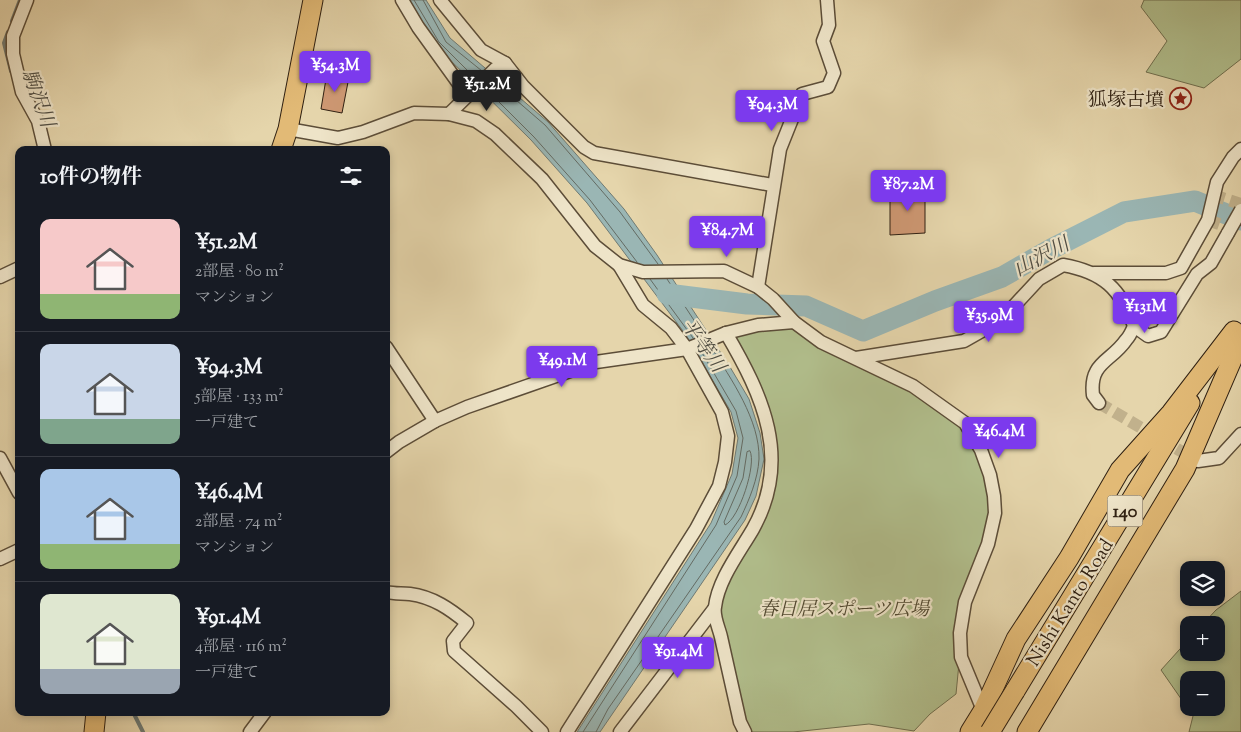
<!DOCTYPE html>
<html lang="ja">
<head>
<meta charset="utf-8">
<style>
	body { margin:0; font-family:"Sorts Mill Goudy","Noto Serif JP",serif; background:#20242c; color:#f1f3f6; height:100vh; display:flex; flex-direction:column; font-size:19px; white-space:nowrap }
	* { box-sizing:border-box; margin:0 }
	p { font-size:16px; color:#9ea1a6 }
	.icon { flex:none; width:28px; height:28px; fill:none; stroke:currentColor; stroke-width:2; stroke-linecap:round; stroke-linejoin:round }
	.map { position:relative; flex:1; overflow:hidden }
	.sheet { position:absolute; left:15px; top:146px; width:375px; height:570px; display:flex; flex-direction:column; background:#171b24; border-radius:10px; box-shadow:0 2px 8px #0003 }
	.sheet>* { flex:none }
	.tools { position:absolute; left:1180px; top:561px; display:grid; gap:10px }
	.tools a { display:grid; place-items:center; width:45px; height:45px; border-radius:10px; background:#171b24; box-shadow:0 2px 8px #0003; font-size:25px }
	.price { position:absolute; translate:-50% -42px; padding:0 11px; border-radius:5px; background:#7c3aed; color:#fff; font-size:16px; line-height:32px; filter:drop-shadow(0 1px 2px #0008) }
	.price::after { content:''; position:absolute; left:50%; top:30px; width:15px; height:11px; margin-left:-8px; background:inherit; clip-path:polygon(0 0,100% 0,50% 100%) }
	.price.current { background:#222; color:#fff }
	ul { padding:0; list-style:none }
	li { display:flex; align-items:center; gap:15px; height:125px; padding:0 25px }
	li+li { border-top:1px solid #363941 }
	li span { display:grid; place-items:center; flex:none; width:140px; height:100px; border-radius:10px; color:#555 }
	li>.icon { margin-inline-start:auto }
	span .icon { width:60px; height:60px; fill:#fffc; stroke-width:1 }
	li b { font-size:21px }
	h2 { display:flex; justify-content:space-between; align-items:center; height:60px; padding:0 25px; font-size:21px }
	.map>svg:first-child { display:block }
</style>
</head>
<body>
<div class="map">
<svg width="1241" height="732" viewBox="0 0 1241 732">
	<rect width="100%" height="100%" fill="#e5d5ab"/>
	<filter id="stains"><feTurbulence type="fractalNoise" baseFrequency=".004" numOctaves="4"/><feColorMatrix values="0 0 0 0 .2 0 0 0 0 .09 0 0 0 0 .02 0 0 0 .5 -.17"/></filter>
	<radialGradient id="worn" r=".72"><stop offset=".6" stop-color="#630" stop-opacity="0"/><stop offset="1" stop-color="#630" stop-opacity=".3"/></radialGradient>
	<g fill="#b1be8c" stroke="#706f4f" fill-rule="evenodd">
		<path d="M1144,0H1241V59L1204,88L1146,72L1167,41L1141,7Z"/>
		<path d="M794,322L943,406L981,450L995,513L965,602L956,694L930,714L914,731L869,724L793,732H745L714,609L769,483L765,412L726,333Z"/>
		<path d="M1241,591V732H1189L1193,716L1161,670L1189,639V652H1216V625H1202L1216,610ZM1189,680H1216V708H1189Z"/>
	</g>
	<path fill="#9ab6b4" stroke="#6f7a73" d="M409,0H426L450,38L548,122L624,209L657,255L730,367L749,399L760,433L764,459L756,496L745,520L600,732H577L711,523L732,474L738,438L731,412L686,335L587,203L531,140L435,45Z"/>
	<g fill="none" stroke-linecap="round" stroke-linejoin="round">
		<g stroke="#646b63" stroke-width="1">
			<path d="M414,0L439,42L475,78"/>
			<path d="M423,0L446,42L482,71"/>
			<path d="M494,81L545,125L620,212L658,264"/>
			<path d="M486,89L534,137L590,200L637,262"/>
			<path d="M650,279L693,338"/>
			<path d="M667,279L703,334"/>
			<path d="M750,451C757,464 739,519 725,525L724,522L743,478L747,452Z"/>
			<path d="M583,732L716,525L737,476L743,438L736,411L701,351"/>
			<path d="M596,732L608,709L741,517C749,500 758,479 759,459C760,420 731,379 711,347"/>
		</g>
		<g stroke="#6f7a73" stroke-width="4">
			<path d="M12,21L20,0"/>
			<path d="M8,32L4,43L11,71"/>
			<path d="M133,712L143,732"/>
		</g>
		<path stroke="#9ab6b4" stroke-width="21" d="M667,294L747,304L806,306L863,331L935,301L1002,277L1051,249L1124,212L1195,201L1241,220"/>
	</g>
	<g fill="#ce9873" stroke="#2f2012">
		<path d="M327,73L349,77L342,113L321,109Z"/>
		<path d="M925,188V233L890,235V190Z"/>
	</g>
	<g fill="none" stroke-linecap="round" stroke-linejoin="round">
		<g stroke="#c1b18c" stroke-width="12" stroke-dasharray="12 6" stroke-linecap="butt">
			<path d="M1213,195L1241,204"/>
			<path d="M1208,220L1241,232"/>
			<path d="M1099,403L1196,460"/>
		</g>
		<defs>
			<g id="minor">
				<path d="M27,0L13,36V54L22,92L38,121L45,150"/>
				<path d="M402,0L418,27L467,95"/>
				<path d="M440,0L481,50L505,63L523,86L584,147L594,153L772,185"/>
				<path d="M449,114L495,69L505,63"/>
				<path d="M288,129L338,138L363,132L414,113L449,114L476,121L495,134L542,179L595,246L619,265L643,272L724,271L758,287L773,299L794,322L821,342L913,386L965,423L981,450L990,475L994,496L995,513L988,544L965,602L960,633L961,657L985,715"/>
				<path d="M1094,273H1166L1181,268L1208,220L1217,182L1233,157L1241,149"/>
				<path d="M0,277L19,268"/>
				<path d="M758,287L780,149L802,94L828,87L834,73L823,41L829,25L827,0"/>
				<path d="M1134,326L1148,336L1161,332L1197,274L1211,263L1228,233"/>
				<path d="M726,333C763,396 792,459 753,529C739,553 718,580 715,607C713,616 719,628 721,637C727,665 734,694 740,722L745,732"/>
				<path d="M386,347L435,421"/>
				<path d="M856,358L964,341L1001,320L1039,279L1063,265C1103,272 1121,289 1134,326C1132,331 1130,336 1126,340C1111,362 1089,362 1093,395L1099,403"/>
				<path d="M386,452L399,442L435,421L467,407L596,362L687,349L726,333L758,325L794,322"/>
				<path d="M0,458L19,493"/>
				<path d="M1198,461L1219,458L1241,434"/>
				<path d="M0,559L19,550"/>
				<path d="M386,592C395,594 402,593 410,594C433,597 450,609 467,623L453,641L454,651L516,706L542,732"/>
				<path d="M250,732L265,712"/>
				<path d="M567,732L696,529L719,486L725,462L728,436L722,412L687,349L671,328L643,305L619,265"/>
				<path d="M620,732L714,609"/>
			</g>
			<g id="highway">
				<path d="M281,150L288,129L313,0"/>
				<path d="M1015,691L1190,403"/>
				<path d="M94,732L96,712"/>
				<path d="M970,732L983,711L1016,639L1069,558L1120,470L1171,413L1234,331"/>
				<path d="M1027,732L1185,469L1241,339"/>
			</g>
		</defs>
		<use href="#minor" stroke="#5c4d38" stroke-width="15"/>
		<use href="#highway" stroke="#2f2012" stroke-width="21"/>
		<use href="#minor" stroke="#eee4c8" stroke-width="12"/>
		<use href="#highway" stroke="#e2ba76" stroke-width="19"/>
		<defs>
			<path id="minor-bridge" d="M1228,233L1241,210"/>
			<path id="highway-bridge" d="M990,732L1015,691"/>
		</defs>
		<use href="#minor-bridge" stroke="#5c4d38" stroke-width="15" stroke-linecap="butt"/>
		<use href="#highway-bridge" stroke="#2f2012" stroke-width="21" stroke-linecap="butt"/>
		<use href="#minor-bridge" stroke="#eee4c8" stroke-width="12"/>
		<use href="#highway-bridge" stroke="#e2ba76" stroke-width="19"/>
	</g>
	<defs>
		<symbol id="sight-ring" viewBox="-11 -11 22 22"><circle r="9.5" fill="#eee4c8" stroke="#8f2418" stroke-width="1.5"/><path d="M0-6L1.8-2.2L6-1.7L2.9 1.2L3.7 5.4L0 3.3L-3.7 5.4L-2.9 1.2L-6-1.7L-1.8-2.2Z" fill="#8f2418"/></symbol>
	</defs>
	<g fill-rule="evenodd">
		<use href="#sight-ring" x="1168" y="86" width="25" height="25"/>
	</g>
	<g text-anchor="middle" stroke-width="4.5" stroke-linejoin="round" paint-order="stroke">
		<rect fill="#eee4c8" stroke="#685b49" stroke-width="1" x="1107.5" y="495.5" width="35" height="31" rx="4"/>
		<g font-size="18" font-weight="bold" fill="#2f2012">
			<text x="1125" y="517">140</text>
		</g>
		<g font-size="19" fill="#2f2012" stroke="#eee4c8" text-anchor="end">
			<text x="1164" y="106">狐塚古墳</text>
		</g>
		<g font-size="19" fill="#2f2012" stroke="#eee4c8">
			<text transform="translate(1069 602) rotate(-58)" y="7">Nishi Kanto Road</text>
		</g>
		<g font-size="19" font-style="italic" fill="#504830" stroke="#eee4c8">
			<text x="844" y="615">春日居スポーツ広場</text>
		</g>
		<g font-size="20" font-style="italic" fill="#4f4d43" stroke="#eee4c8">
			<text transform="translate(39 98) rotate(70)" y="7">駒沢川</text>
			<text transform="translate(1041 256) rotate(-28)" y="7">山沢川</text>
			<text transform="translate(704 345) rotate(55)" y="7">平等川</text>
		</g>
	</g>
	<rect width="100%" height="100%" filter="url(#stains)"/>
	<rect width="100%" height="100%" fill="url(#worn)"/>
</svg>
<div class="tools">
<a><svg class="icon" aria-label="layers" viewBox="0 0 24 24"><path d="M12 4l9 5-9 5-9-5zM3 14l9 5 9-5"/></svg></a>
<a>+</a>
<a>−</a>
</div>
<b class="price" style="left:335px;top:93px">¥54.3M</b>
<b class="price current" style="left:487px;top:112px">¥51.2M</b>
<b class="price" style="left:772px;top:132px">¥94.3M</b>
<b class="price" style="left:908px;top:212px">¥87.2M</b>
<b class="price" style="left:727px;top:258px">¥84.7M</b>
<b class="price" style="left:1145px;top:334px">¥131M</b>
<b class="price" style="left:989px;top:343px">¥35.9M</b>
<b class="price" style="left:562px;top:388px">¥49.1M</b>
<b class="price" style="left:999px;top:459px">¥46.4M</b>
<b class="price" style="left:678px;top:679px">¥91.4M</b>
<section class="sheet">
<h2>10件の物件<svg class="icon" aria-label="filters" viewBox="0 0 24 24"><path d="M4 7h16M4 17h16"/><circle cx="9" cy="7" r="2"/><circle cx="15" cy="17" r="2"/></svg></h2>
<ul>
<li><span style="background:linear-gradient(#f6c9c9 75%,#8fb573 0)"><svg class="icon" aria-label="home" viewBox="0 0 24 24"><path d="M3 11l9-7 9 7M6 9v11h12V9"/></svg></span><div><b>¥51.2M</b><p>2部屋 · 80 m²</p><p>マンション</p></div></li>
<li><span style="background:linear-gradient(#c9d6e8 75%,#7fa58c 0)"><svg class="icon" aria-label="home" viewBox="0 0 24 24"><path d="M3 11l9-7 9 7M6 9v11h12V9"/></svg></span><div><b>¥94.3M</b><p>5部屋 · 133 m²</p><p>一戸建て</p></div></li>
<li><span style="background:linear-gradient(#a9c7e8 75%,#8fb573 0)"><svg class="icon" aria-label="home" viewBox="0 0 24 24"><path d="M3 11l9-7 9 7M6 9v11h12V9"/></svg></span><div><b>¥46.4M</b><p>2部屋 · 74 m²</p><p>マンション</p></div></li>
<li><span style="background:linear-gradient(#dfe7d0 75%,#9aa5b1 0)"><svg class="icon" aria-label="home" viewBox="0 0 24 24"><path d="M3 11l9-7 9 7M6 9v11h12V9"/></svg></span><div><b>¥91.4M</b><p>4部屋 · 116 m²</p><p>一戸建て</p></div></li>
</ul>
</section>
</div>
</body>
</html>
